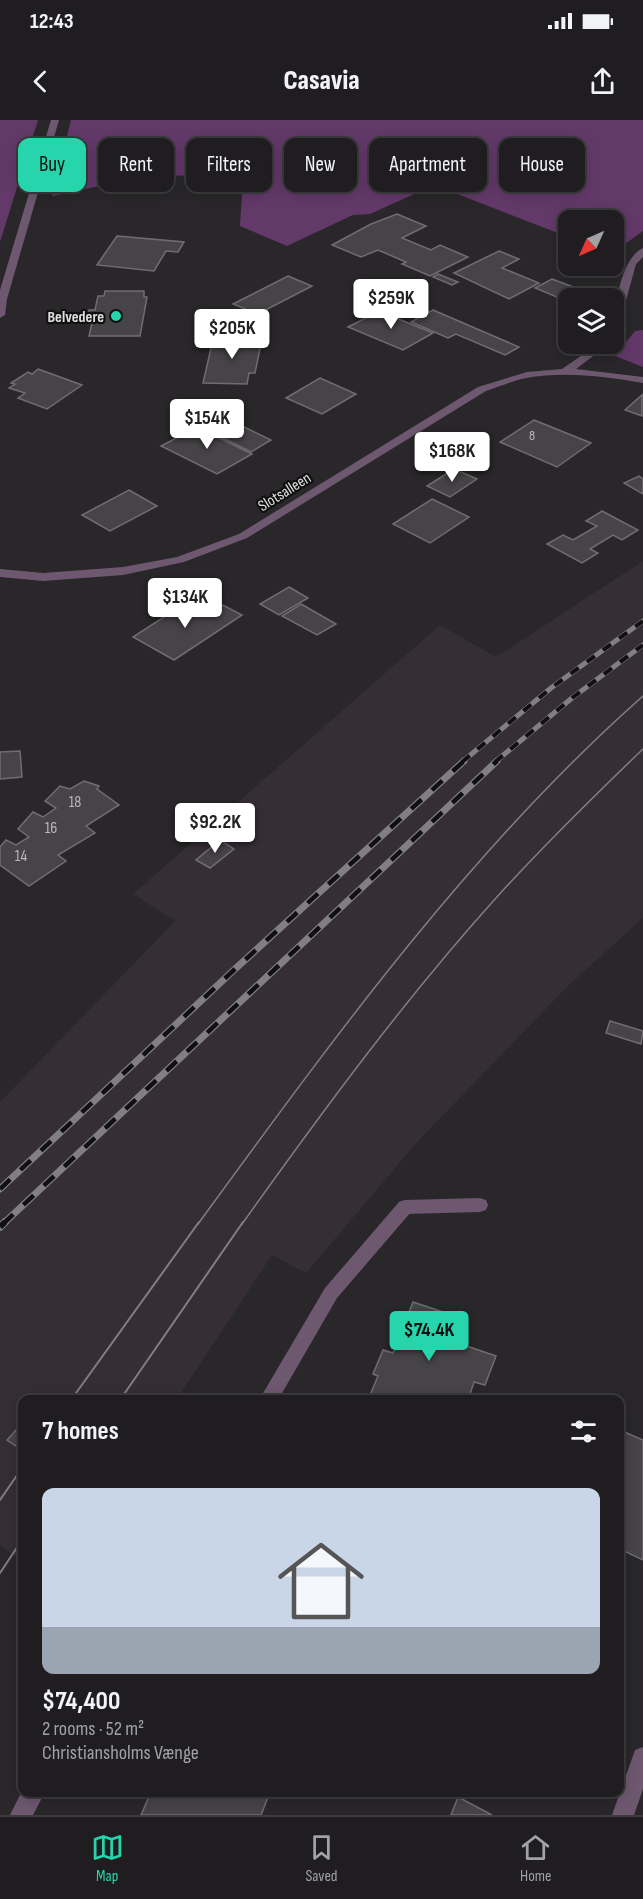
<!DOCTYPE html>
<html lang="en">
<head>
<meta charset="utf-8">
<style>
	body { margin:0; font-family:"Sofia Sans Condensed",sans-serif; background:#272628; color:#f1f3f6; height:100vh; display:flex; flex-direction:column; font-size:22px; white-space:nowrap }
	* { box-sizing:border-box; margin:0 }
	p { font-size:20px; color:#a1a2a4 }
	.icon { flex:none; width:33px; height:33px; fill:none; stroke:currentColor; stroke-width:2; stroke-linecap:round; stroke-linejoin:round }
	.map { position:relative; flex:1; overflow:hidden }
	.sheet { position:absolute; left:18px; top:1275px; width:606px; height:402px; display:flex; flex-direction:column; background:#1f1d1f; border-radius:12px; box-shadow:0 3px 15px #0003,0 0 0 2px #3c3b3d }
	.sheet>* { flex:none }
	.hud { position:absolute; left:18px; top:18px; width:608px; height:54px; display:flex; gap:12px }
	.needle { width:39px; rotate:225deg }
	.tools { position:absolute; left:558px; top:90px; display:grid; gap:12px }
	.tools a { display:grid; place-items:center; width:66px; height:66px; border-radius:12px; background:#1f1d1f; box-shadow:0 3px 15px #0003,0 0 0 2px #3c3b3d; font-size:30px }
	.price { position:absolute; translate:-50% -51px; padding:0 14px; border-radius:6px; background:#fff; color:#222; font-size:20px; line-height:39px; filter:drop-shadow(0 2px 3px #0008) }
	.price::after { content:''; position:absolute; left:50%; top:36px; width:18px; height:14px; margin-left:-9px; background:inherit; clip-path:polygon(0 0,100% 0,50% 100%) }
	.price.on { background:#27d5ad; color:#111 }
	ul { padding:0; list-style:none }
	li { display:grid; align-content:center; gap:12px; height:318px; padding:0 24px }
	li+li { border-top:2px solid #3c3b3d }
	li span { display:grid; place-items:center; height:186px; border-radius:12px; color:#555 }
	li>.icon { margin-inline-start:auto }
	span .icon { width:108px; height:108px; fill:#fffc; stroke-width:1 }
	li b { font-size:26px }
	h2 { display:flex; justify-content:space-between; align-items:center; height:72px; padding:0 24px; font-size:26px }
	.pill { padding:0 21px; border-radius:12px; background:#1f1d1f; box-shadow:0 3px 15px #0003,0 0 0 2px #3c3b3d; font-size:21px; line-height:54px }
	.pill.on { background:#27d5ad; color:#111 }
	.status { display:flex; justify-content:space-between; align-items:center; height:42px; padding:0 30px; background:#1f1d1f; direction:ltr }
	.status svg { height:16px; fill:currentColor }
	header { display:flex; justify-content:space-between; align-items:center; height:78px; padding:0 24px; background:#1f1d1f; font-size:27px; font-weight:800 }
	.dock { display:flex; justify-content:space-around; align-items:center; height:84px; border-top:2px solid #3c3b3d; background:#1f1d1f; font-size:16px; color:#a1a2a4 }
	.dock a { display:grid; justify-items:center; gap:3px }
	.dock .on { color:#27d5ad }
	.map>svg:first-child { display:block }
</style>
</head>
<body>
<div class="status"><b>12:43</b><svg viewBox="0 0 49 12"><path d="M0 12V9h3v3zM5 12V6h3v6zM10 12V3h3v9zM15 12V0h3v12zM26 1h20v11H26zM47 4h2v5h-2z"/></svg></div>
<header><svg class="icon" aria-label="back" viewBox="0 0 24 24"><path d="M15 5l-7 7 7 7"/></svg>Casavia<svg class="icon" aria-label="share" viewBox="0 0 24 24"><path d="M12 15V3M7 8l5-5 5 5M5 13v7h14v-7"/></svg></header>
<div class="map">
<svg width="643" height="1695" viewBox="0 0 643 1695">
	<rect width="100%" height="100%" fill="#292729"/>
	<path fill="#352e35" d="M643,441V798L569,865L420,1019L306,1153L272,1135L177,1279L22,1280V1442L0,1425V982L175,801L133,774L440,505L496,537Z"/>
	<g fill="#63396a">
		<path d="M0,0H38L0,122Z"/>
		<path d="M71,0H643V111L614,132V100H568V117L434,65L370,94L353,95L287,126L240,106L243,57L152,55L52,76Z"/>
		<path d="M643,210V247L615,236L635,211Z"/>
	</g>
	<g fill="#474447" stroke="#706d70" stroke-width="1.5">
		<path d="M102,56H118L117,63H102Z"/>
		<path d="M397,94L426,106L402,118L431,130L440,125L468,137L430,156L402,144L406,142L378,130L361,137L332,125L371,104Z"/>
		<path d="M117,116L184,122L178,132L166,131L154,151L97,145Z"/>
		<path d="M499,131L519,139L502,148L539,163L509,179L454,153Z"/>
		<path d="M438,154L458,162L452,165L433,157Z"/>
		<path d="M288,156L312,166L258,194L233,184Z"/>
		<path d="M552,159L576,168L559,178L535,168Z"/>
		<path d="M105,171H144V177H147L140,216H89L92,203H87L89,190H95L98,176H104Z"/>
		<path d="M433,190L519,227L505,235L456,214L448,218L411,202Z"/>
		<path d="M379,191L433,213L403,230L348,207Z"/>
		<path d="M214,215L256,217V219H262L255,253H249L247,264L203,263Z"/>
		<path d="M38,249L82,265L47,289L18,278L25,273L9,268L15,264L11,263L28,252L32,254Z"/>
		<path d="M320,258L356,274L322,294L286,278Z"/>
		<path d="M642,275V296L625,290Z"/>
		<path d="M534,300L591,323L557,347L500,322Z"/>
		<path d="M238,304L271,320L251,332L217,315Z"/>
		<path d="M197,307L252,334L217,354L161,326Z"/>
		<path d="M454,349L477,359L450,377L427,366Z"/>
		<path d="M639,356L643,359V374L624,363Z"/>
		<path d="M129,370L157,386L110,411L82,395Z"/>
		<path d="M432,379L469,397L430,423L393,404Z"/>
		<path d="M602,391L638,410L622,420L613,415L590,429L598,433L582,443L547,424L563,415L573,420L597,406L586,401Z"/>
		<path d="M289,467L308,478L279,495L260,484Z"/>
		<path d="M187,482L209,494L223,485L242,495L174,540L133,517Z"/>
		<path d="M301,484L336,504L317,515L282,496Z"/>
		<path d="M20,631L22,657L0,659V632Z"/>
		<path d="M84,661L99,666L97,669L119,685L86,706L95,713L58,735L66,741L29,766L0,745V727L6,720L16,725L29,717L18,709L33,692L43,697L56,688L45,681L60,666L70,669Z"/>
		<path d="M220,720L234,729L210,748L196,740Z"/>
		<path d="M610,901L643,911L641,924L606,913Z"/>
		<path d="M413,1182L452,1195L443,1218L496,1236L485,1265L474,1262L468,1280H368L378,1256L373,1254L383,1230L393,1233Z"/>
		<path d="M18,1308L22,1311V1318L16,1326L7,1320Z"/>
		<path d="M620,1310L643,1320V1440L620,1429Z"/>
		<path d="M151,1672H270L261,1695H141Z"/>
		<path d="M458,1677L492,1695H451Z"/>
	</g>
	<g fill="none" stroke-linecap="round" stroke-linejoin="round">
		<path fill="#6d5870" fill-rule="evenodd" d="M480,1078L486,1080L488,1085L486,1090L480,1092L405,1094L399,1092L397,1087L399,1082L405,1080Z"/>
		<g fill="#6d5870" fill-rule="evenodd">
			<path d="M51,0H59L7,179L5,195L0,198V170Z"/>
			<path d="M643,128V137L636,144L619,206L614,209C614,187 621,138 643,128Z"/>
			<path d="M598,224H609L576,249L643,257V263C605,256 564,251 526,258C512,261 499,267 486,271L247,418L184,442L123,455L43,461L0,457V449L43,453L123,447L177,437L239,414L478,267L527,252L562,249Z"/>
			<path d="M405,1080L411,1082L413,1087L411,1092L337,1178L278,1280H259L325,1168L399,1082Z"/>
			<path d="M643,1627V1669L634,1695H612L635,1630Z"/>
			<path d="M22,1671L45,1672L33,1695H10Z"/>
		</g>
		<g stroke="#817f81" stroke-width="1.5">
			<path d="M198,1104C333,919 471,728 643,576"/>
			<path d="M242,1104C322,992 404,880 496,778C543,726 593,677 643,629"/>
		</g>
		<g stroke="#817f81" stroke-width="2">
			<path d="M71,1280L199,1102"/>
			<path d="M120,1280L243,1102"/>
			<path d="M0,1380L22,1348"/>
			<path d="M0,1453L22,1420"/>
		</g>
		<defs>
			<g id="rail-far2">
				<path d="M462,642L551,568L643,501"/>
				<path d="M495,642L572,578L643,525"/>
			</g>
			<g id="rail-far1">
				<path d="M0,1069L235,849L464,641"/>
				<path d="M3,1104L497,641"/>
			</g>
			<path id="rail" d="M0,1107L5,1102"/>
		</defs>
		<use href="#rail-far2" stroke="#817f81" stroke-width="5"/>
		<use href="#rail-far1" stroke="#817f81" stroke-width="7"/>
		<use href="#rail" stroke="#817f81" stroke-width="8"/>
		<use href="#rail-far2" stroke="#111011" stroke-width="4" stroke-dasharray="10" stroke-linecap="butt"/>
		<use href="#rail-far1" stroke="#111011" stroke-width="4.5" stroke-dasharray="14" stroke-linecap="butt"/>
		<use href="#rail" stroke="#111011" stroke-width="6" stroke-dasharray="17" stroke-linecap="butt"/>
	</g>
	<circle fill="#27d5ad" stroke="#111011" stroke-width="2" cx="116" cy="196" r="6"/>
	<g text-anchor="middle" stroke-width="4.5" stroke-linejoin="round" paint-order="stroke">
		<g font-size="14" fill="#bab8ba">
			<text x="532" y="320">8</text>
		</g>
		<g font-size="16" font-weight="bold" fill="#e1dfe1" stroke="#111011" text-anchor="end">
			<text x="104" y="202">Belvedere</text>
		</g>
		<g font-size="16" fill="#e1dfe1" stroke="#111011">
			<text transform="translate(284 371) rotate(-32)" y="6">Slotsalleen</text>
		</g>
		<g font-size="16" fill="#bab8ba">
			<text x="75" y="687">18</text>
			<text x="51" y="713">16</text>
			<text x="21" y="741">14</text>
		</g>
	</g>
</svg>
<div class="tools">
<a><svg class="needle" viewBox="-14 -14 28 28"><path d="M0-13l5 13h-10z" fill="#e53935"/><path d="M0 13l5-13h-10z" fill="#a1a2a4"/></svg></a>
<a><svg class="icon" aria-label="layers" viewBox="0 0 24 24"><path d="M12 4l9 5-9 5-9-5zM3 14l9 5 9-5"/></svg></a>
</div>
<b class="price" style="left:391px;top:210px">$259K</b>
<b class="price" style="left:232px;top:240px">$205K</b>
<b class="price" style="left:207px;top:330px">$154K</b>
<b class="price" style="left:452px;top:363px">$168K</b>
<b class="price" style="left:185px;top:509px">$134K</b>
<b class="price" style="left:215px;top:734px">$92.2K</b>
<b class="price on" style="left:429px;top:1242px">$74.4K</b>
<div class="hud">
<a class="pill on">Buy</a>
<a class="pill">Rent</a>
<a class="pill">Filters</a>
<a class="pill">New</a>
<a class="pill">Apartment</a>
<a class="pill">House</a>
</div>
<section class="sheet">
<h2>7 homes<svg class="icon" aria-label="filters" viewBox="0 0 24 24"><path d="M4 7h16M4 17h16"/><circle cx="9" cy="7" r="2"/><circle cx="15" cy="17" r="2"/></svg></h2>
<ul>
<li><span style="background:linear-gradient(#c9d6e8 75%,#9aa5b1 0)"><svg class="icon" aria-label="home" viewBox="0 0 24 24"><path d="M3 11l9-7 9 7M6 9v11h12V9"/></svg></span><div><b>$74,400</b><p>2 rooms · 52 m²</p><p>Christiansholms Vænge</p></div></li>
</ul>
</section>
</div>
<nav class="dock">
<a class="on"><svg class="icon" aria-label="map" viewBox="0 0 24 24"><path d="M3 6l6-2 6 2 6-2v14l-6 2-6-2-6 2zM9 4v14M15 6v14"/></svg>Map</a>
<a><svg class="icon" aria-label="saved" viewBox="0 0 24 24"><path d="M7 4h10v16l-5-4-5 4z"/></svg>Saved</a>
<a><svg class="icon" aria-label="home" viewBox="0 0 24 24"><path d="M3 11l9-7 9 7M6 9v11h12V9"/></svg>Home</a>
</nav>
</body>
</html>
